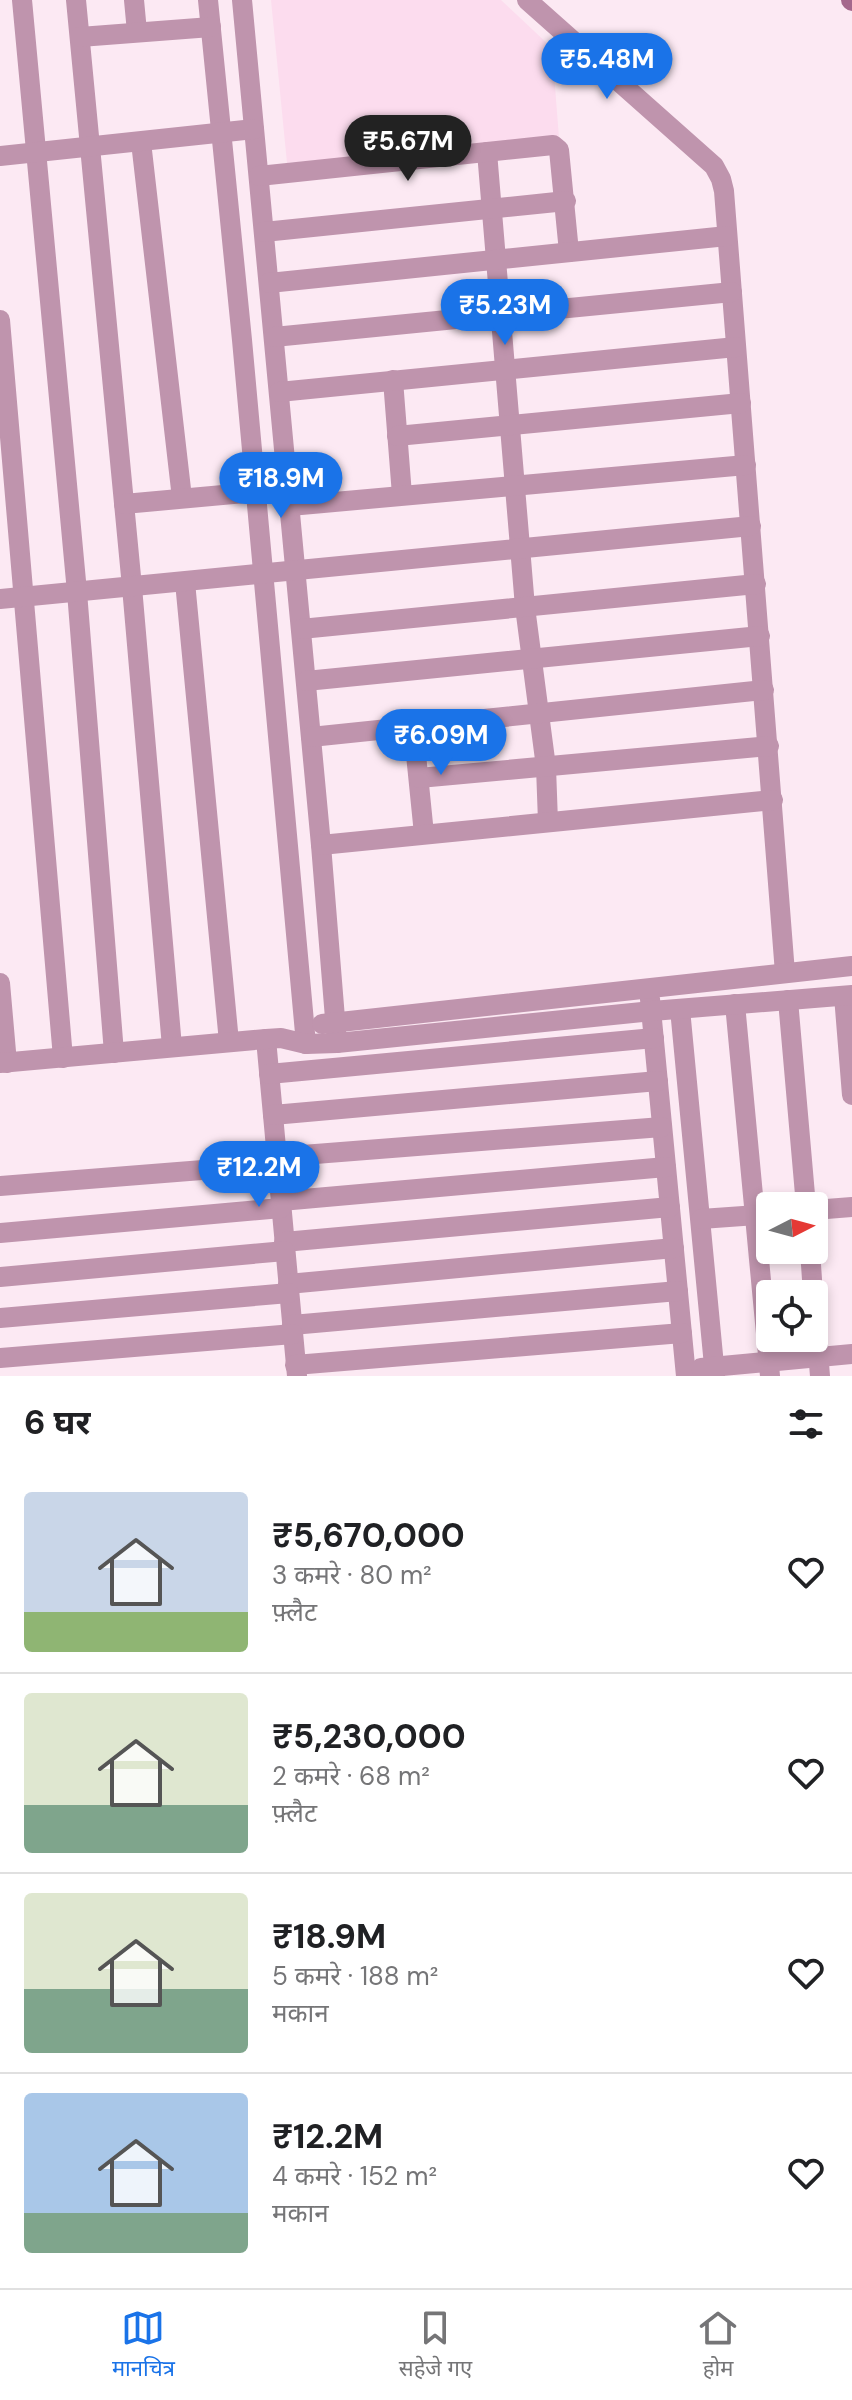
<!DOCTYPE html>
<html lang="hi">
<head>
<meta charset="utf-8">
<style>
	body { margin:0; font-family:"DM Sans","Noto Sans Devanagari",sans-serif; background:#f2f2f2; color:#202124; height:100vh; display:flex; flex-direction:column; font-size:30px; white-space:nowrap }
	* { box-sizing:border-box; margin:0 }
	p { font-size:26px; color:#757577 }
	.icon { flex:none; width:44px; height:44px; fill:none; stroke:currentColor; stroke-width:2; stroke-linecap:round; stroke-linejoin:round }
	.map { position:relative; height:1376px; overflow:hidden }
	.sheet { display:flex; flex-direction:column; background:#fff; flex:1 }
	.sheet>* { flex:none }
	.needle { width:52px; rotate:84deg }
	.fabs { position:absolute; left:756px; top:1192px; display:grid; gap:16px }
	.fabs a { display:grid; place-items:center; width:72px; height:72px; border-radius:8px; background:#fff; box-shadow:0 4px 12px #0003; font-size:40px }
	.price { position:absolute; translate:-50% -68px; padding:0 18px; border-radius:28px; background:#1a73e8; color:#fff; font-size:26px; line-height:52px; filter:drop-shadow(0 2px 4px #0008) }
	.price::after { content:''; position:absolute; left:50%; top:48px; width:24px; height:18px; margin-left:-12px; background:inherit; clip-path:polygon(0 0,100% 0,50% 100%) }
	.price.on { background:#222; color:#fff }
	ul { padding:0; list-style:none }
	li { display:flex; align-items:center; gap:24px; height:200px; padding:0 24px }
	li+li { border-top:2px solid #e0e0e0 }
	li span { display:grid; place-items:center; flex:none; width:224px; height:160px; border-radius:8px; color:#555 }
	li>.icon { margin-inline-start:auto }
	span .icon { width:96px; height:96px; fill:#fffc; stroke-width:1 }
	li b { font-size:34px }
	h2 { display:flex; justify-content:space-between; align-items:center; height:96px; padding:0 24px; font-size:34px }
	.dock { display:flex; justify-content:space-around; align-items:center; height:112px; border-top:2px solid #e0e0e0; background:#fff; font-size:22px; color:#757577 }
	.dock a { display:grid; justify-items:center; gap:4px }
	.dock .on { color:#1a73e8 }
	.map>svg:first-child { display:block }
</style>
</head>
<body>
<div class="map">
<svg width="852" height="1376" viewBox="0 0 852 1376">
	<rect width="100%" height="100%" fill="#fce9f3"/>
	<path fill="#fcdcee" d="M271,0H501L552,48L559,138L287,163Z"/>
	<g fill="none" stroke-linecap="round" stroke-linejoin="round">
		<g stroke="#bf94ad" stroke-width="20">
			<path d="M22,0L77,592L114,1053"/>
			<path d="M76,0L132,587L172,1047"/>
			<path d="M134,0L137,32"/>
			<path d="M208,0L242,340L306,1044"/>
			<path d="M242,0L321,845L337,1043"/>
			<path d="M527,0L714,166L721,179L724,191L785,973"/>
			<path d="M80,37L211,27"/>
			<path d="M141,142L182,498"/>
			<path d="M487,152L525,607L546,767L548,822"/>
			<path d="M0,156L254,129"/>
			<path d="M259,176L553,145L559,150L569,252"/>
			<path d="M264,232L566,201"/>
			<path d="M269,283L727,236"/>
			<path d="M0,320L63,1058"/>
			<path d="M274,337L732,292"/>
			<path d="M393,380L402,495"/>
			<path d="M279,392L736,347"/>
			<path d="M397,436L741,403"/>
			<path d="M124,504L256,492"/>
			<path d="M290,506L746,465"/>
			<path d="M185,582L229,1042"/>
			<path d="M0,599L751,526"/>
			<path d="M301,629L756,584"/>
			<path d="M306,681L760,636"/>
			<path d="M413,725L424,834"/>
			<path d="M311,737L764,690"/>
			<path d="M419,778L769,746"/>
			<path d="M321,845L773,800"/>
			<path d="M0,983L7,1063"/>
			<path d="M844,996L852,1095"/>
			<path d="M650,999L686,1376"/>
			<path d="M788,1000L806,1206"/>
			<path d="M735,1004L770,1376"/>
			<path d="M680,1009L715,1376"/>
			<path d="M322,1024L852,966"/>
			<path d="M266,1039L297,1376"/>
			<path d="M0,1063L266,1039L281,1038L306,1044L337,1043L652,1011L852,995"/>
			<path d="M269,1074L654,1038"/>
			<path d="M273,1115L658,1081"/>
			<path d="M277,1157L662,1127"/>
			<path d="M0,1186L277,1164"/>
			<path d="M281,1201L666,1167"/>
			<path d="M814,1210L852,1207"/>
			<path d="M701,1219L770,1214"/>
			<path d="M0,1233L281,1208"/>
			<path d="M284,1242L670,1207"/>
			<path d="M810,1250L813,1294"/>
			<path d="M0,1277L285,1251"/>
			<path d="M288,1284L674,1248"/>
			<path d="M814,1301L820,1376"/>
			<path d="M0,1318L289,1293"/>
			<path d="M292,1325L678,1291"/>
			<path d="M0,1358L293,1334"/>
			<path d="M295,1365L682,1333"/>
			<path d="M701,1368L852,1354"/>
		</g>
		<path stroke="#a5678c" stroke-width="20" d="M851,0L852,1"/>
	</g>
</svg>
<div class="fabs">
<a><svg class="needle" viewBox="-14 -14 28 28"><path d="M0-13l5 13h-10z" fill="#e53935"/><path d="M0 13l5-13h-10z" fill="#757577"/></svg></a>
<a><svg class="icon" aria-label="locate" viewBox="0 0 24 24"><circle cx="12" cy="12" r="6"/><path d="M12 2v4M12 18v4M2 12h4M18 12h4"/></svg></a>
</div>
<b class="price" style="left:607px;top:101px">₹5.48M</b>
<b class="price on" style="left:408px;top:183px">₹5.67M</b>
<b class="price" style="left:505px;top:347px">₹5.23M</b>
<b class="price" style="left:281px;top:520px">₹18.9M</b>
<b class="price" style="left:441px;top:777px">₹6.09M</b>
<b class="price" style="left:259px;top:1209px">₹12.2M</b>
</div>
<section class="sheet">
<h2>6 घर<svg class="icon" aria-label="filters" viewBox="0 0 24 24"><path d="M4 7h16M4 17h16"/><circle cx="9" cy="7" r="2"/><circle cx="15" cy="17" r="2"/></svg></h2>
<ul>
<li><span style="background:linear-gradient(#c9d6e8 75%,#8fb573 0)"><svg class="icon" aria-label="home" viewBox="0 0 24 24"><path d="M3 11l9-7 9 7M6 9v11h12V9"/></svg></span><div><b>₹5,670,000</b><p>3 कमरे · 80 m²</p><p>फ़्लैट</p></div><svg class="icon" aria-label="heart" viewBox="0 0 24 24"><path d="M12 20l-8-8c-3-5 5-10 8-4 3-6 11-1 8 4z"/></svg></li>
<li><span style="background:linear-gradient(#dfe7d0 70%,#7fa58c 0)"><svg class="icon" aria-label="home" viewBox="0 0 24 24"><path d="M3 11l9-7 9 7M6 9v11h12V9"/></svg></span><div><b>₹5,230,000</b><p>2 कमरे · 68 m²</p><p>फ़्लैट</p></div><svg class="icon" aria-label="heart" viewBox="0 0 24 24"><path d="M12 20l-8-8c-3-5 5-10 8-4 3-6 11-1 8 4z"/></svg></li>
<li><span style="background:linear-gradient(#dfe7d0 60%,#7fa58c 0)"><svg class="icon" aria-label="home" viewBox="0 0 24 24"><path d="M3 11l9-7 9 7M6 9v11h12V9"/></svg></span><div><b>₹18.9M</b><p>5 कमरे · 188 m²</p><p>मकान</p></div><svg class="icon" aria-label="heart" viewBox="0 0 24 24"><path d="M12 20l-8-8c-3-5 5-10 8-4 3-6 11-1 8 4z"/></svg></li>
<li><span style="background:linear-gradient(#a9c7e8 75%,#7fa58c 0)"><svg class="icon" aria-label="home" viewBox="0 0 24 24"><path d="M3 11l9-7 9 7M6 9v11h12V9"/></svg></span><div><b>₹12.2M</b><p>4 कमरे · 152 m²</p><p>मकान</p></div><svg class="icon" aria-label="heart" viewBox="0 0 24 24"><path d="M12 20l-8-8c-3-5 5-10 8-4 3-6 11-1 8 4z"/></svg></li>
</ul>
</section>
<nav class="dock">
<a class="on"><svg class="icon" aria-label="map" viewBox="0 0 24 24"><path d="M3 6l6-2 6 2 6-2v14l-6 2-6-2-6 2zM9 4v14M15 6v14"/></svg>मानचित्र</a>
<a><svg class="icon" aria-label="saved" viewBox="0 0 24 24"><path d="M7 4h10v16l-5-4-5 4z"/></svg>सहेजे गए</a>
<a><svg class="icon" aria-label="home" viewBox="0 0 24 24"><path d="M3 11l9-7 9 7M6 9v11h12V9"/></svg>होम</a>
</nav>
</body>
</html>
